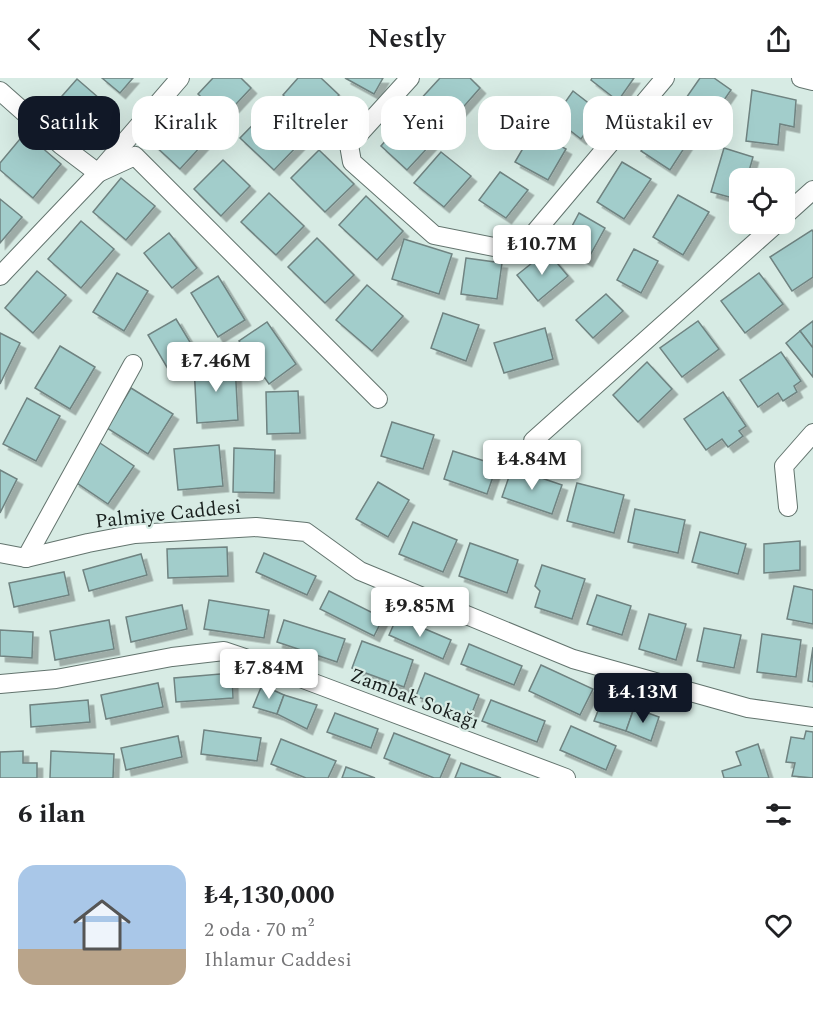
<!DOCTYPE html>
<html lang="tr">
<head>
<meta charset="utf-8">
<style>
	body { margin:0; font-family:Spectral,serif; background:#f6f6f6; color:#202124; height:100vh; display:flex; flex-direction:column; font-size:22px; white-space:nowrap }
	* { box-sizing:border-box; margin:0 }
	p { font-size:20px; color:#757577 }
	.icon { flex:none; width:33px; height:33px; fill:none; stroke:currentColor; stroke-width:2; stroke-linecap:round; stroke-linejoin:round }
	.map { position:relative; height:700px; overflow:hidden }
	.details { display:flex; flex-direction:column; background:#fff; flex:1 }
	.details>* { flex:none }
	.top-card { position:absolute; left:18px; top:18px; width:777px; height:54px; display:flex; gap:12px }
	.controls { position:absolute; left:729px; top:90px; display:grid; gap:12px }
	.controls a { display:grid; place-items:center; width:66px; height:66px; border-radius:12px; background:#fff; box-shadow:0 6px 24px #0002; font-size:30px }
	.price { position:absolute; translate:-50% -51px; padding:0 14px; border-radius:6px; background:#fff; color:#222; font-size:20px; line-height:39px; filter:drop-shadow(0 2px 3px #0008) }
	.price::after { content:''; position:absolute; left:50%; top:36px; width:18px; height:14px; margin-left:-9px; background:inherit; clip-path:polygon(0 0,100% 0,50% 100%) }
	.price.selected { background:#111827; color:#fff }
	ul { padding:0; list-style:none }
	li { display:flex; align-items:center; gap:18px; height:150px; padding:0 18px }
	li+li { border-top:2px solid #e0e0e0 }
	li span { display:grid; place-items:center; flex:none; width:168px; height:120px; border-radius:18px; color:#555 }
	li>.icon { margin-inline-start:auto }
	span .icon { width:72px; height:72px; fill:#fffc; stroke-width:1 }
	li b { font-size:26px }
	h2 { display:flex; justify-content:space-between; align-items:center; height:72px; padding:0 18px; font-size:26px }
	.pill { padding:0 21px; border-radius:18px; background:#fff; box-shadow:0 6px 24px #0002; font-size:21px; line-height:54px }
	.pill.selected { background:#111827; color:#fff }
	header { display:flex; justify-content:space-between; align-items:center; height:78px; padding:0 18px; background:#fff; font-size:27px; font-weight:600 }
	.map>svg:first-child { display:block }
</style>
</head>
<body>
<header><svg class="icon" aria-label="back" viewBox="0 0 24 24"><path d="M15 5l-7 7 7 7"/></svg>Nestly<svg class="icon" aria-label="share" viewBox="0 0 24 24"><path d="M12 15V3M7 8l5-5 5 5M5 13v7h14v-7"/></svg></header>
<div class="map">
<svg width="813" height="700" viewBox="0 0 813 700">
	<defs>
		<filter id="shadow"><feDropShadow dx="5.5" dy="5.5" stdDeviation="0" flood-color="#0004"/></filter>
	</defs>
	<rect width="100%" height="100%" fill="#d7ebe4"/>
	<g fill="#a2cdcb" stroke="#6f8381" stroke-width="1.5" filter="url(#shadow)">
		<path d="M102,0H133L120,15Z"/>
		<path d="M213,0H241L251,10L223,40L198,16Z"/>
		<path d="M298,0H321L339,17L313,45L283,17Z"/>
		<path d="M345,0H383L374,16Z"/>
		<path d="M440,0H470L480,10L444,51L417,25Z"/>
		<path d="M592,0H634L618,23L591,2Z"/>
		<path d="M700,0H714L731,12L704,51L677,33Z"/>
		<path d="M77,1L107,27L86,52L55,26Z"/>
		<path d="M752,12L796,22L794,49L780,46L778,67L746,63Z"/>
		<path d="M573,13L600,34L581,61L554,40Z"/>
		<path d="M187,27L215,53L180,91L152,65Z"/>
		<path d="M270,29L304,61L274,92L240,60Z"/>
		<path d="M405,40L432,65L407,92L381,68Z"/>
		<path d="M661,43L690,61L670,92L641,73Z"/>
		<path d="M533,53L566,71L548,102L515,84Z"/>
		<path d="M25,55L61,86L33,120L0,92V85Z"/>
		<path d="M724,70L753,79L747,100H740V122L711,114Z"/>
		<path d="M319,72L354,106L325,134L291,100Z"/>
		<path d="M441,74L471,98L444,129L414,105Z"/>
		<path d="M223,82L250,108L221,138L194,111Z"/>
		<path d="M622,84L651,101L624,141L597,124Z"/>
		<path d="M500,94L528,112L506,140L479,122Z"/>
		<path d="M121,100L155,128L126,162L93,134Z"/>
		<path d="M269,115L304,148L276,177L241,144Z"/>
		<path d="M678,117L709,134L683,177L653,159Z"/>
		<path d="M366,118L403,153L377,182L339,147Z"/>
		<path d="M0,121L22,139L0,165Z"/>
		<path d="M579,135L605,150L587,183L561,169Z"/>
		<path d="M81,143L114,171L81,210L48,181Z"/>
		<path d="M812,152L813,154V199L792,213L770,179Z"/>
		<path d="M169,155L197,190L172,210L144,175Z"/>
		<path d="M317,160L354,197L325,225L288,189Z"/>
		<path d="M404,161L452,176L439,216L392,201Z"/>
		<path d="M634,171L658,183L641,215L617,202Z"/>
		<path d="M547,173L568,198L538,223L517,197Z"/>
		<path d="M466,180L502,185L497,221L461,216Z"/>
		<path d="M37,193L66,217L33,255L5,230Z"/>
		<path d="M117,195L148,213L124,253L93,234Z"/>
		<path d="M759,195L783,226L745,255L721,223Z"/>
		<path d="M218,198L245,242L218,259L191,215Z"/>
		<path d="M367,207L403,238L372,273L336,242Z"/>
		<path d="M606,216L623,233L593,260L576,242Z"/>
		<path d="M443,235L479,247L466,283L431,270Z"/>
		<path d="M176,241L196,274L168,291L148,257Z"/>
		<path d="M698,243L719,271L682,299L660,270Z"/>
		<path d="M813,243V270L800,253Z"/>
		<path d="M267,244L296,286L269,306L239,263Z"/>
		<path d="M545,250L553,281L504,295L494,265Z"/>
		<path d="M800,253L813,270V299L786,265Z"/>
		<path d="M0,255L20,265L0,306Z"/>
		<path d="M60,268L95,289L70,331L35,310Z"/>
		<path d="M781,274L801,303L794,308L797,314L783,323L778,315L758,329L740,302Z"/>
		<path d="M647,284L672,311L638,344L613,317Z"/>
		<path d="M235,286L238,342L197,345L194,288Z"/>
		<path d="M131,310L173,336L148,376L107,350Z"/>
		<path d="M298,313L300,355L267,356L266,314Z"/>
		<path d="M723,314L746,348L739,353L743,358L728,369L722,361L706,372L684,341Z"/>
		<path d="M27,320L60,338L36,383L3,366Z"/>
		<path d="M392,344L434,357L423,391L381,378Z"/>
		<path d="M100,365L134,388L108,426L74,403Z"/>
		<path d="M219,367L223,408L178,412L174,371Z"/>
		<path d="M234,370L275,372L274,415L233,414Z"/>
		<path d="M453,373L497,387L487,416L444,401Z"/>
		<path d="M512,390L562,407L552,436L502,419Z"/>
		<path d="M0,392L17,401L0,435Z"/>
		<path d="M378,404L409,422L388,459L356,441Z"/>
		<path d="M577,405L624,417L614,455L567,443Z"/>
		<path d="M635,431L685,442L678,475L628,464Z"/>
		<path d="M413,444L457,462L443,494L399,476Z"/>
		<path d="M700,454L746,466L738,496L692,484Z"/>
		<path d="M800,463V492L764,495V466Z"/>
		<path d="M470,465L518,482L507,515L459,498Z"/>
		<path d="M227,469L228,498L168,500L167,471Z"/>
		<path d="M264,475L316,498L307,517L256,494Z"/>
		<path d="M141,476L147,497L89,513L83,492Z"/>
		<path d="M542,487L585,501L572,541L535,529L540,513L535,508Z"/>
		<path d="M64,494L69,517L14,529L9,505Z"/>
		<path d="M794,508L813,512V546L787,541Z"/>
		<path d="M329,513L383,540L374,558L320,531Z"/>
		<path d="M597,517L631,528L622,557L587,546Z"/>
		<path d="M209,522L269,532L264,560L204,551Z"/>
		<path d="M182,527L187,551L131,564L126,539Z"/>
		<path d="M649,536L686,546L676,582L639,571Z"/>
		<path d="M397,539L451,562L443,581L389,557Z"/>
		<path d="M109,542L114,571L55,582L50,553Z"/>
		<path d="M284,542L345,561L337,584L277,564Z"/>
		<path d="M704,550L741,557L734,590L697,583Z"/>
		<path d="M0,552L33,554L32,580L0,578Z"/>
		<path d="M762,556L801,562L796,599L757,594Z"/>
		<path d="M362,563L413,582L404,609L352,590Z"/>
		<path d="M469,566L522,588L514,607L461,586Z"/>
		<path d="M813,569V604L808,603Z"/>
		<path d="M541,587L593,611L580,637L529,613Z"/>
		<path d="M232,595L233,620L176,624L174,600Z"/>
		<path d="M425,595L479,617L470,640L416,618Z"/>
		<path d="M158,605L163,629L106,641L101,617Z"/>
		<path d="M262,607L284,617L277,636L253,629Z"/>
		<path d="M284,617L317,627L307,651L277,636Z"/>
		<path d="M603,620L634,630L626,653L594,643Z"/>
		<path d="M88,622L90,644L31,649L30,627Z"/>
		<path d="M491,622L545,643L537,664L482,643Z"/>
		<path d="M634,630L659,639L651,663L626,653Z"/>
		<path d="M335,635L378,651L371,670L327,654Z"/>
		<path d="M571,648L616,668L606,692L560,672Z"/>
		<path d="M204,652L261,660L257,683L201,676Z"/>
		<path d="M806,653L813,654V700L792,698L795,685L786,684L791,659L804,661Z"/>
		<path d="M394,655L450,677L440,700H434L384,680Z"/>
		<path d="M178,658L182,679L126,692L121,670Z"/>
		<path d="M281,661L336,683L328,700H306L271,686Z"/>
		<path d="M758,666L769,700H724L722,693L741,687L736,674Z"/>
		<path d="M23,673V685H37V700H0V674Z"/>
		<path d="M51,673L114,676L113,700H50Z"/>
		<path d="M461,685L501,700H455Z"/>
		<path d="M346,689L375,700H342Z"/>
	</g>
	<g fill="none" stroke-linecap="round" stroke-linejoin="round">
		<defs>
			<g id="street">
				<path d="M410,0L349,67L352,84L434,157L509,172L531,159L665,0"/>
				<path d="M801,0L813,3"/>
				<path d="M0,13L61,67L98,95L135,78L378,321"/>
				<path d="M784,138L813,112"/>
				<path d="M0,198L98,95L180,0"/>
				<path d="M533,363L776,146"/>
				<path d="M788,429L784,388L813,355"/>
				<path d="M0,475L26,480L88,465L135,456L256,449L306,454L360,493L573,581L748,630L813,639"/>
				<path d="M26,480L133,286"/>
				<path d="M0,606L56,601L172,579L224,573L266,587L566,700"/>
			</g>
		</defs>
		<use href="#street" stroke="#63746e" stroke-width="20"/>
		<use href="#street" stroke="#fff" stroke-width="18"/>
	</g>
	<g text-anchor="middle" stroke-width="4.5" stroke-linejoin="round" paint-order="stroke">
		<g font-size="20" fill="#181f1d" stroke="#d7ebe4">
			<text transform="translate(168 435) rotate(-6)" y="7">Palmiye Caddesi</text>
			<text transform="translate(415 620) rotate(21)" y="7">Zambak Sokağı</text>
		</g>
	</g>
</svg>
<div class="controls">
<a><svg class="icon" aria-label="locate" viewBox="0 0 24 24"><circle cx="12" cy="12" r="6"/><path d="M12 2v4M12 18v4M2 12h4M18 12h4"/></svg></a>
</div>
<b class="price" style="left:542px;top:198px">₺10.7M</b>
<b class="price" style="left:216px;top:315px">₺7.46M</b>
<b class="price" style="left:532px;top:413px">₺4.84M</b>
<b class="price" style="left:420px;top:560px">₺9.85M</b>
<b class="price" style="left:269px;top:622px">₺7.84M</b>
<b class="price selected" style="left:643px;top:646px">₺4.13M</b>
<div class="top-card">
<a class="pill selected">Satılık</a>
<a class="pill">Kiralık</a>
<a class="pill">Filtreler</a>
<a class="pill">Yeni</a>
<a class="pill">Daire</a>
<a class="pill">Müstakil ev</a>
</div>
</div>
<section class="details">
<h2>6 ilan<svg class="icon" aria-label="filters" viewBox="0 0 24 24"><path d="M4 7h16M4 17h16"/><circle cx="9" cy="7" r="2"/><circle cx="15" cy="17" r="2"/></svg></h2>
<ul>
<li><span style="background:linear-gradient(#a9c7e8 70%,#b9a48a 0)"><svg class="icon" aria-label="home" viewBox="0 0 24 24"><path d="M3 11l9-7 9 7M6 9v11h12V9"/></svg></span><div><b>₺4,130,000</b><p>2 oda · 70 m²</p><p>Ihlamur Caddesi</p></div><svg class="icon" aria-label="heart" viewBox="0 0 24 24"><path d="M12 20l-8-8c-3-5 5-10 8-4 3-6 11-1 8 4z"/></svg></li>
</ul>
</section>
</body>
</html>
